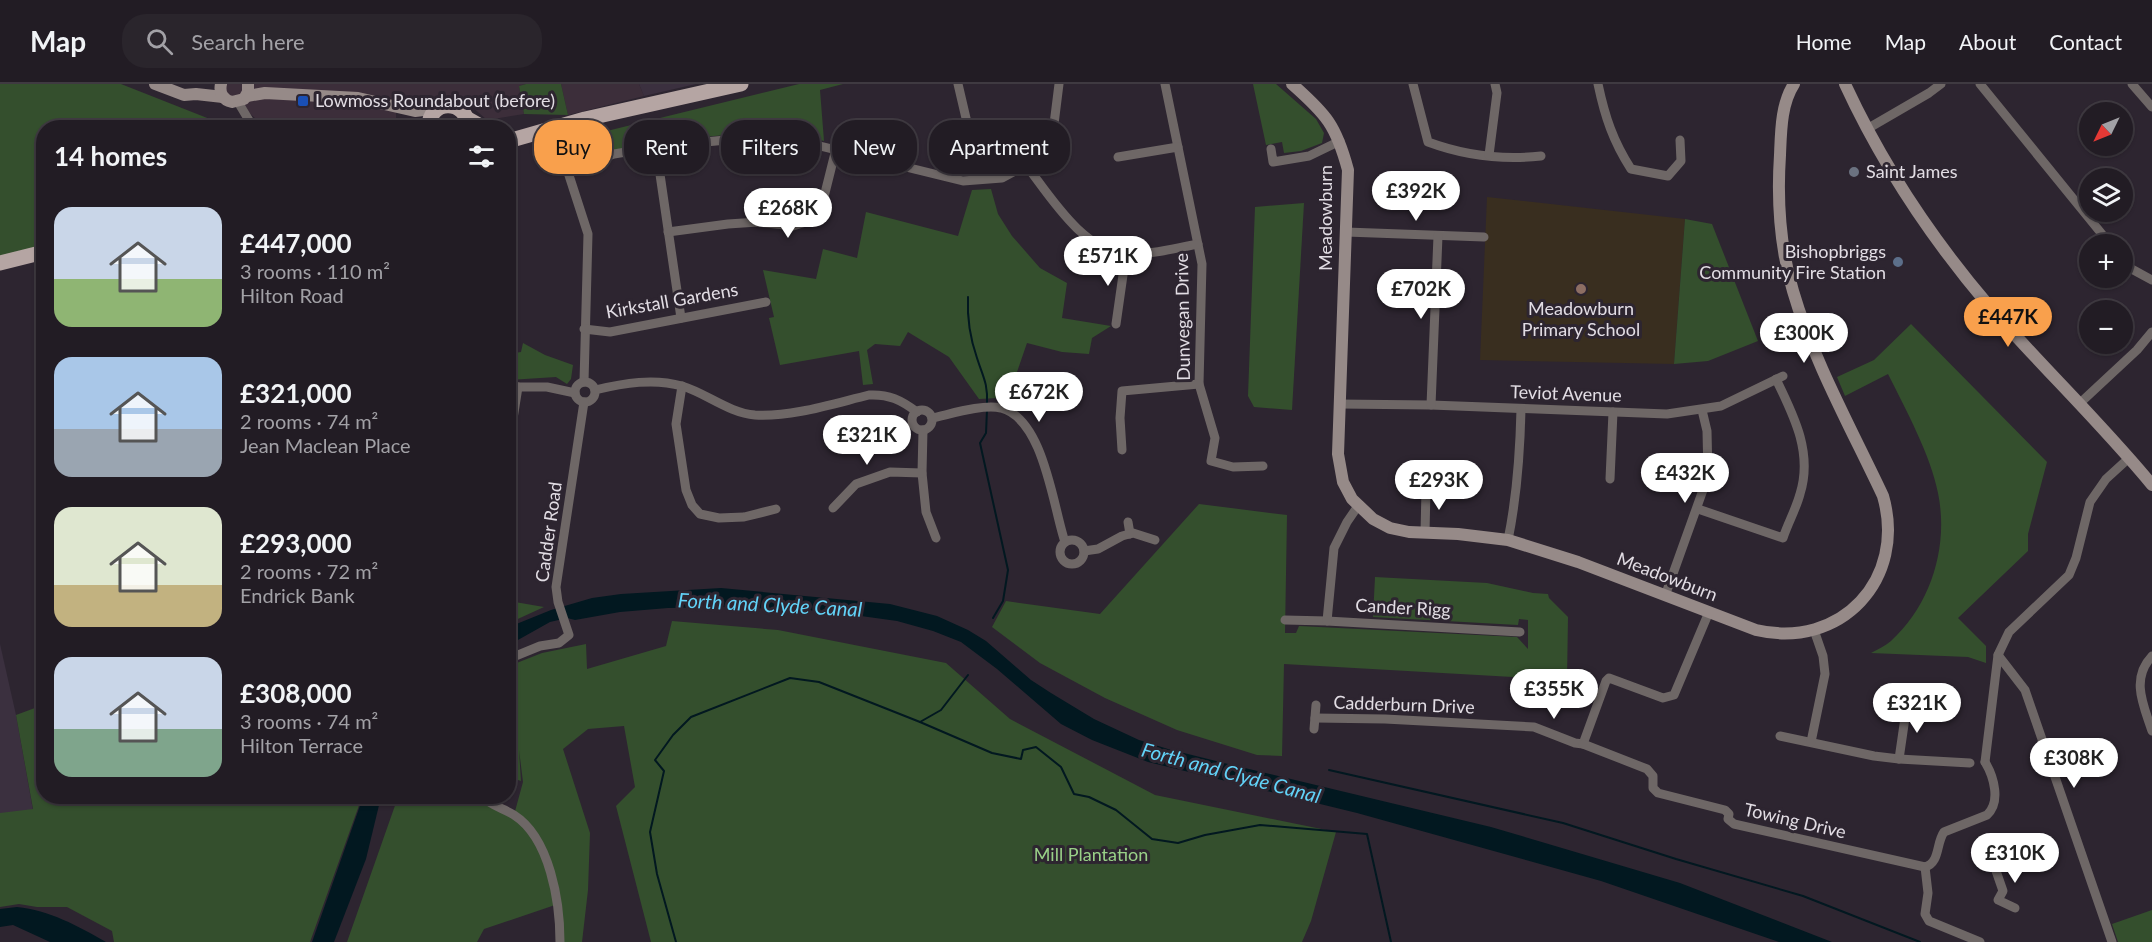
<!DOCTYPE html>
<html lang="en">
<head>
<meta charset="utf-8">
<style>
	body { margin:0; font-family:Lato,sans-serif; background:#2a252c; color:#f1f3f6; height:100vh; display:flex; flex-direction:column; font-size:22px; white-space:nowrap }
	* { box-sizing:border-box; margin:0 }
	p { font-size:20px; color:#a2a1a6 }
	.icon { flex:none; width:33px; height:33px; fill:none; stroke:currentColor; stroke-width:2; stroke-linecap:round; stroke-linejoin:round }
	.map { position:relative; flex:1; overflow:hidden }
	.sheet { position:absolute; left:36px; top:36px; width:480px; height:684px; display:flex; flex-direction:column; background:#221c24; border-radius:24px; box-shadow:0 2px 4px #0004,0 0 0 2px #3f3a41 }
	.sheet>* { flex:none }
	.banner { position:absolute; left:534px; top:36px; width:570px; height:54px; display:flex; gap:12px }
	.needle { width:39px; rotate:227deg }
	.controls { position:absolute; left:2079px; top:18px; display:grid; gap:12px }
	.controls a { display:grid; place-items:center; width:54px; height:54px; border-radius:50%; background:#221c24; box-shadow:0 2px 4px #0004,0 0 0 2px #3f3a41; font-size:30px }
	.price { position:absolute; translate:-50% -51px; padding:0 14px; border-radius:21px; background:#fff; color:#222; font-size:20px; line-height:39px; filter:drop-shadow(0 2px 3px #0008) }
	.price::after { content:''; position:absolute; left:50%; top:36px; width:18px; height:14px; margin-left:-9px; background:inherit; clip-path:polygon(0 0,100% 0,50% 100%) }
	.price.on { background:#f9a04c; color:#111 }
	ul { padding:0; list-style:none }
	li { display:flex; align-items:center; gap:18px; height:150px; padding:0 18px }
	li span { display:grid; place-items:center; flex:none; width:168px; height:120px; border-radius:18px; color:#555 }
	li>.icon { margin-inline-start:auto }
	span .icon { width:72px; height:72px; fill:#fffc; stroke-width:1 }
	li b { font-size:26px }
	h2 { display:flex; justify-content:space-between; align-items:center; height:72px; padding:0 18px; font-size:26px }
	.pill { padding:0 21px; border-radius:24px; background:#221c24; box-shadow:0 2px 4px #0004,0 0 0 2px #3f3a41; font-size:21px; line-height:54px }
	.pill.on { background:#f9a04c; color:#111 }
	header { display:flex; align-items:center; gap:36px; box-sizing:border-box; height:84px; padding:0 30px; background:#221c24; border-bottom:2px solid #3f3a41 }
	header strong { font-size:28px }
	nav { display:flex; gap:33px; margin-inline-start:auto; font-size:21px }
	.search { width:420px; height:54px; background:#2a252c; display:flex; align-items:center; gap:15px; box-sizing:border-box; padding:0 21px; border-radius:24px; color:#a2a1a6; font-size:22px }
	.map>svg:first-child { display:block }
</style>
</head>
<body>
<header>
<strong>Map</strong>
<div class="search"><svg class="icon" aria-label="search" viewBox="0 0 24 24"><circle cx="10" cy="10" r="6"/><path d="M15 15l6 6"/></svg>Search here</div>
<nav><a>Home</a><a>Map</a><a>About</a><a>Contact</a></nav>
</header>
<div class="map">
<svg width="2152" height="858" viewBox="0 0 2152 858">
	<rect width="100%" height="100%" fill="#2d2530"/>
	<g fill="#3c2e3a">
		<path d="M217,0H526L519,2L524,30L487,36L462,14L396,13V44L303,43L255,34Z"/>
		<path d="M561,0H639L644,12L568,31Z"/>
	</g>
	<g fill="#3b303f">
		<path d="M639,0H696L644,12Z"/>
		<path d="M0,560L16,631L34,732L0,736Z"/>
	</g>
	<path fill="#392e1f" d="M1487,113L1685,135L1674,280L1480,276Z"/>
	<g fill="#344f2d">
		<path d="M0,0H121L230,43L44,44L43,165L0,176Z"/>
		<path d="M526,0H561L568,31L524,30L519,2Z"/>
		<path d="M799,0H843L820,6L824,57L773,47L656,57L574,76L566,57Z"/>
		<path d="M1253,0H1276L1316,35L1324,49L1322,59L1301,67L1284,69L1282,58L1266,61Z"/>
		<path d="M991,105L998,130L1012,152L1040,184L1067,199L1062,234L1111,242L1092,254L1089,270L1062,268L1027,259L1017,288L1026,304L1013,321L998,314L979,315L949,273L908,248L900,262L875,260L867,266L873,300L863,301L859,267L780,281L769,234L774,233L763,186L816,195L823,165L857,174L866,128L958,152L972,106Z"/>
		<path d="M1304,119L1292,326L1254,323L1248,312L1255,123Z"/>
		<path d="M1685,135L1712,140L1758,257L1708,277L1674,280Z"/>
		<path d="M1911,240L2047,378L2028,450V467L1958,534L1986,562V579L1968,573L1871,569C1878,565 1885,562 1891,557C1931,521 1949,462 1938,409C1931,372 1905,324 1888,290L1845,312L1837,293L1874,276Z"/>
		<path d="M523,259L545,271L573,281L571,295L567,300L556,293L509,296V270L521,268Z"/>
		<path d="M1199,420L1287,431L1285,549H1296L1299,542L1517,553L1528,565V536L1519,535L1518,541L1373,533L1375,493L1487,499L1533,509L1548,510L1549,514L1568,533L1567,596L1284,580L1282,672L1257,671L1177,646L1105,614L1040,579L992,543L1006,517L1100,530Z"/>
		<path d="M508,517H509L544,523L509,539Z"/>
		<path d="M672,537L778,546L946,579L1010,635L1155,711L1336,748L1311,837L1302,858H651L616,722L635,703L624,642L588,645L563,665L590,749L588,806L582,858H560L558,820L484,845L477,858H347L398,713H472L475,716L514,731L523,698L519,666L521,697L509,693V640L516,646L509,637V582L542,569L586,560L587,585L666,562Z"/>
		<path d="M43,621L44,712L362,713L310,858H114L112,847L67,823H37L19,820L0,823V729L33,725L16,631Z"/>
		<path d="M2152,826V858H2118L2112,840Z"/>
	</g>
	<g fill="#021820">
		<path d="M721,504L890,520L937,532L968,546L986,557L1031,596L1051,609L1094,635L1139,656L1168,665L1224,679L1491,743L1680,799L1832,858H1779L1601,797L1357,729L1148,678L1092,656L1061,640L997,585L961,558L933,547L897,537L825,527L730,523L668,524L620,528L575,536L567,534L550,538L509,561V543L551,526L592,514L621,510Z"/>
		<path d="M363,713H381L366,775L334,858H312Z"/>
		<path d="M17,823C49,826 78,842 106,858H50L13,841L0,843V825Z"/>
	</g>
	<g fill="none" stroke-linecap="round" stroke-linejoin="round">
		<g stroke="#021820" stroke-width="2">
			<path d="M968,213C967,234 970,254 977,274C983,293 988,299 987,320"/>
			<path d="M987,326L986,349L980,359L1008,486L1003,517L993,534"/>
			<path d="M920,638L992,669L1021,675L1023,666L1036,663L1061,683L1074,710L1089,713L1116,726L1152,755L1178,759L1205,751L1260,741L1367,750L1391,858"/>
			<path d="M1329,686L1563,739L1676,775L1803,812L1920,858"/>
			<path d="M676,858L657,790L650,748L664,687L655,676L673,651L691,633L790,594L819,598L920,638L941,626L968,591"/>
		</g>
		<g stroke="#6e6766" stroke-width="9">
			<path d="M958,0L980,94"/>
			<path d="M1165,0L1202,180L1199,300L1215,354L1211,377L1233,383L1263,382"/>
			<path d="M1413,0L1428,58C1463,71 1503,76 1541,72"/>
			<path d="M1598,0C1605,33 1613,57 1631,85L1668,92L1681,77L1680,56"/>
			<path d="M1980,0L2110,160"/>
			<path d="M2132,0L2152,23"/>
			<path d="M238,18L250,38L263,44"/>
			<path d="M554,45L588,150L584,298"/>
			<path d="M1867,45L1929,9L1941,0"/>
			<path d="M656,63L681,234"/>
			<path d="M1271,65L1273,78L1309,72L1340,57"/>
			<path d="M1489,71L1497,9L1495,0"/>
			<path d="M1118,73L1178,63"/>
			<path d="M1026,81C1050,112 1084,169 1128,170C1151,171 1175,164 1198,160"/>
			<path d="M568,86L614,70L656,63L775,51L963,97L1002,94L1026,81L1039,67L1054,40L1059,0"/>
			<path d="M668,148L728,140L758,138L793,142L812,136L821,125L836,65"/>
			<path d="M1346,148L1484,153"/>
			<path d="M2122,176L2128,183L2152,196"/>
			<path d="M1116,240L1126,170"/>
			<path d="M584,245L610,248L766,218"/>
			<circle cx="585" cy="308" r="10"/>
			<path d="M508,301L518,303H547L575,309"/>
			<path d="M682,302L676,340L686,406L692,421L700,430L719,434L744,433L776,425"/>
			<path d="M595,306C624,299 654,294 682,302C706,309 729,329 755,331C792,333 832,320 869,311C889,310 901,316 917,328"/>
			<path d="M1339,320L1431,321L1667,330L1721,322L1783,292"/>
			<path d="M2079,320L2137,266L2152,248"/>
			<path d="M1431,321L1438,152"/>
			<circle cx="922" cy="336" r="10"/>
			<path d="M932,334C951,330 982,320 1001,324C1044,335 1053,423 1065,458"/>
			<path d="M923,346L922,389L926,428L936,454"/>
			<path d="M1122,366L1120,334L1122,307L1199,300"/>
			<path d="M511,385L509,360L518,303"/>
			<path d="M1610,395L1613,328"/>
			<path d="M833,424L856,400L890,388L922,389"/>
			<path d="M1698,425L1783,454C1788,439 1796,425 1800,410C1813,369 1794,332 1776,295"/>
			<path d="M1128,438L1130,450"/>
			<path d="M1425,449L1426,405"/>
			<circle cx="1072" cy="468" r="12"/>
			<path d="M1508,456C1517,412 1520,370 1521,325"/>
			<path d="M1084,467L1098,465L1122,452L1133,449L1155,456"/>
			<path d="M1665,512L1708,392L1707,347L1702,326"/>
			<path d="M1285,536L1327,537L1520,548"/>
			<path d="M1327,537L1334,464L1347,438L1358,422"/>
			<path d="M1998,571L2025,606L2112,858"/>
			<path d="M2152,572C2130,595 2144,622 2152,647"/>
			<path d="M508,575L540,562L559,559L569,551L558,518L556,503L584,318"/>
			<path d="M1315,634L1385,635L1534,643L1575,659L1583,660L1606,597L1609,594L1663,614L1674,611L1709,528"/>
			<path d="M1314,645L1316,621"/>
			<path d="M1780,652L1874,672L1899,675L1970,679"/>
			<path d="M1811,658L1825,590L1823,572L1814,546"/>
			<path d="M1583,660L1647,685L1653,692V704L1658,709L1725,726L1729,730L1728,735L1734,740L1925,783"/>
			<path d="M1899,675L1907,620"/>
			<path d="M1985,678L1998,571L2009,548L2069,491L2076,474L2090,418L2106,395L2129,374"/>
			<path d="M482,712C491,722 503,724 514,731C550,754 560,818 560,858"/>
			<path d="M1994,781L2003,807L1998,816L2015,824"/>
			<path d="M1925,783C1940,779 1936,759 1944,748L1987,731C2001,718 1994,693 1985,678"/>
			<path d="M1925,783L1928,809L1925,830L1929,837L1980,858"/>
		</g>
		<g stroke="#968a88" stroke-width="12">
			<path d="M155,0L184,11L196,10L223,13"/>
			<path d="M221,0C219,9 223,16 232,18L244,15L248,8V0"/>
			<path d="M1292,0C1326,30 1336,41 1348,86L1338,370L1343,398L1352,415L1373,435L1390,444L1409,448L1458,450L1508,456L1578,478L1756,546C1841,566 1907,495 1883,412C1852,346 1813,276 1793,207C1780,163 1777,116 1780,71C1781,47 1781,20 1794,0"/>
			<path d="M1845,0C1882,80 1932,155 1989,222C2042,283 2101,339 2152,401"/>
			<path d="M247,12L265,9L358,14L415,27L440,24"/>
		</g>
		<g stroke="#b5a5a3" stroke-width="15">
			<path d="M468,35L484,44"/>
			<path d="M429,44C428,15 467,14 469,44"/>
			<path d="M508,57L585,35L741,0"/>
			<path d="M0,179L44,168"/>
		</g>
	</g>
	<rect fill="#1a4fb4" stroke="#2d2530" stroke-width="2" x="297" y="11" width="12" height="12" rx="3"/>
	<circle fill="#6b7280" stroke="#2d2530" stroke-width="2" cx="1854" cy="88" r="6"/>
	<circle fill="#5c6f8a" stroke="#2d2530" stroke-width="2" cx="1898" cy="178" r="6"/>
	<circle fill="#8d6e63" stroke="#2d2530" stroke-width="2" cx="1581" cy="205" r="6"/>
	<g text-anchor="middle" stroke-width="6" stroke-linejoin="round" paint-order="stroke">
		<g font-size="18" fill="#e2dde4" stroke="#2d2530" text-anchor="start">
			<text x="315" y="23">Lowmoss Roundabout (before)</text>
			<text x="1866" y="94">Saint James</text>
			<text x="1886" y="174" text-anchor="end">Bishopbriggs<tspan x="1886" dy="21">Community Fire Station</tspan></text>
			<text x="1581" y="231" text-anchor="middle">Meadowburn<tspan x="1581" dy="21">Primary School</tspan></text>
		</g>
		<g font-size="18" fill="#e2dde4" stroke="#2d2530">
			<text transform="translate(1326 134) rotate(-90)" y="6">Meadowburn</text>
			<text transform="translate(672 217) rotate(-10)" y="6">Kirkstall Gardens</text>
			<text transform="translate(1183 233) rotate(-91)" y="6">Dunvegan Drive</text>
			<text transform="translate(1566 310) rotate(2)" y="6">Teviot Avenue</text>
			<text transform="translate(549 448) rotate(-82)" y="6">Cadder Road</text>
			<text transform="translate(1667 493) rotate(21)" y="6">Meadowburn</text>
			<text transform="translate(1403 524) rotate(3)" y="6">Cander Rigg</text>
			<text transform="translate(1404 621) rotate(2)" y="6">Cadderburn Drive</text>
			<text transform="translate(1795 737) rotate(13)" y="6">Towing Drive</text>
		</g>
		<g font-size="18" fill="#99d188" stroke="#2d2530">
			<text x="1091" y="777">Mill Plantation</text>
		</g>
		<g font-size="20" font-style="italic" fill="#62d3f8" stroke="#2d2530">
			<text transform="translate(770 521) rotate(3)" y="7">Forth and Clyde Canal</text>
			<text transform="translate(1231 689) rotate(15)" y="7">Forth and Clyde Canal</text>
		</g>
	</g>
</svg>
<div class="controls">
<a><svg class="needle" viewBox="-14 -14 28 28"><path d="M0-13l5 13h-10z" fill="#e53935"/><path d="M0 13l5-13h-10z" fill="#a2a1a6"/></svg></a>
<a><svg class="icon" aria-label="layers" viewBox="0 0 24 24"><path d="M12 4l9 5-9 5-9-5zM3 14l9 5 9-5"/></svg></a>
<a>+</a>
<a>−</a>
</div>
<b class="price" style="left:1416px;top:138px">£392K</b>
<b class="price" style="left:788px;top:155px">£268K</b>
<b class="price" style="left:1108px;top:203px">£571K</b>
<b class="price" style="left:1421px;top:236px">£702K</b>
<b class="price on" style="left:2008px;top:264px">£447K</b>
<b class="price" style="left:1804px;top:280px">£300K</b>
<b class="price" style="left:1039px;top:339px">£672K</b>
<b class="price" style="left:867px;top:382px">£321K</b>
<b class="price" style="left:1685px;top:420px">£432K</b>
<b class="price" style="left:1439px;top:427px">£293K</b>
<b class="price" style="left:1554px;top:636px">£355K</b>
<b class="price" style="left:1917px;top:650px">£321K</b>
<b class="price" style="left:2074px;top:705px">£308K</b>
<b class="price" style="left:2015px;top:800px">£310K</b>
<div class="banner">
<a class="pill on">Buy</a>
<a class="pill">Rent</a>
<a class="pill">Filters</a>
<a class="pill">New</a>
<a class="pill">Apartment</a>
</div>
<section class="sheet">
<h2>14 homes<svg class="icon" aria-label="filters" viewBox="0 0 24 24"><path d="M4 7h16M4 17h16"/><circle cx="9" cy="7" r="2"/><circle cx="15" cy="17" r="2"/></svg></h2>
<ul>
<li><span style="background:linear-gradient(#c9d6e8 60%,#8fb573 0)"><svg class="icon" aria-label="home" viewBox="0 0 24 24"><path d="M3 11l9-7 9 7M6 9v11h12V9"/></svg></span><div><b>£447,000</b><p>3 rooms · 110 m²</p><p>Hilton Road</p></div></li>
<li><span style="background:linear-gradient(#a9c7e8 60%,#9aa5b1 0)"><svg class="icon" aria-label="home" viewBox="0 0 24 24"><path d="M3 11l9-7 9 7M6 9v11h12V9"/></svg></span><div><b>£321,000</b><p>2 rooms · 74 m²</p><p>Jean Maclean Place</p></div></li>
<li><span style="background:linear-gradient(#dfe7d0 65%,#c2b280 0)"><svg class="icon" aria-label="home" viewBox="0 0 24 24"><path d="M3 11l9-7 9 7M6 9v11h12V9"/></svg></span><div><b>£293,000</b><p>2 rooms · 72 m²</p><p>Endrick Bank</p></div></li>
<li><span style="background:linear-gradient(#c9d6e8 60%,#7fa58c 0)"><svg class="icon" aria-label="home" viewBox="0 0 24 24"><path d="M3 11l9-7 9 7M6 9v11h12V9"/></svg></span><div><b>£308,000</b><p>3 rooms · 74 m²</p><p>Hilton Terrace</p></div></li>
</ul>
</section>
</div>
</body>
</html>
